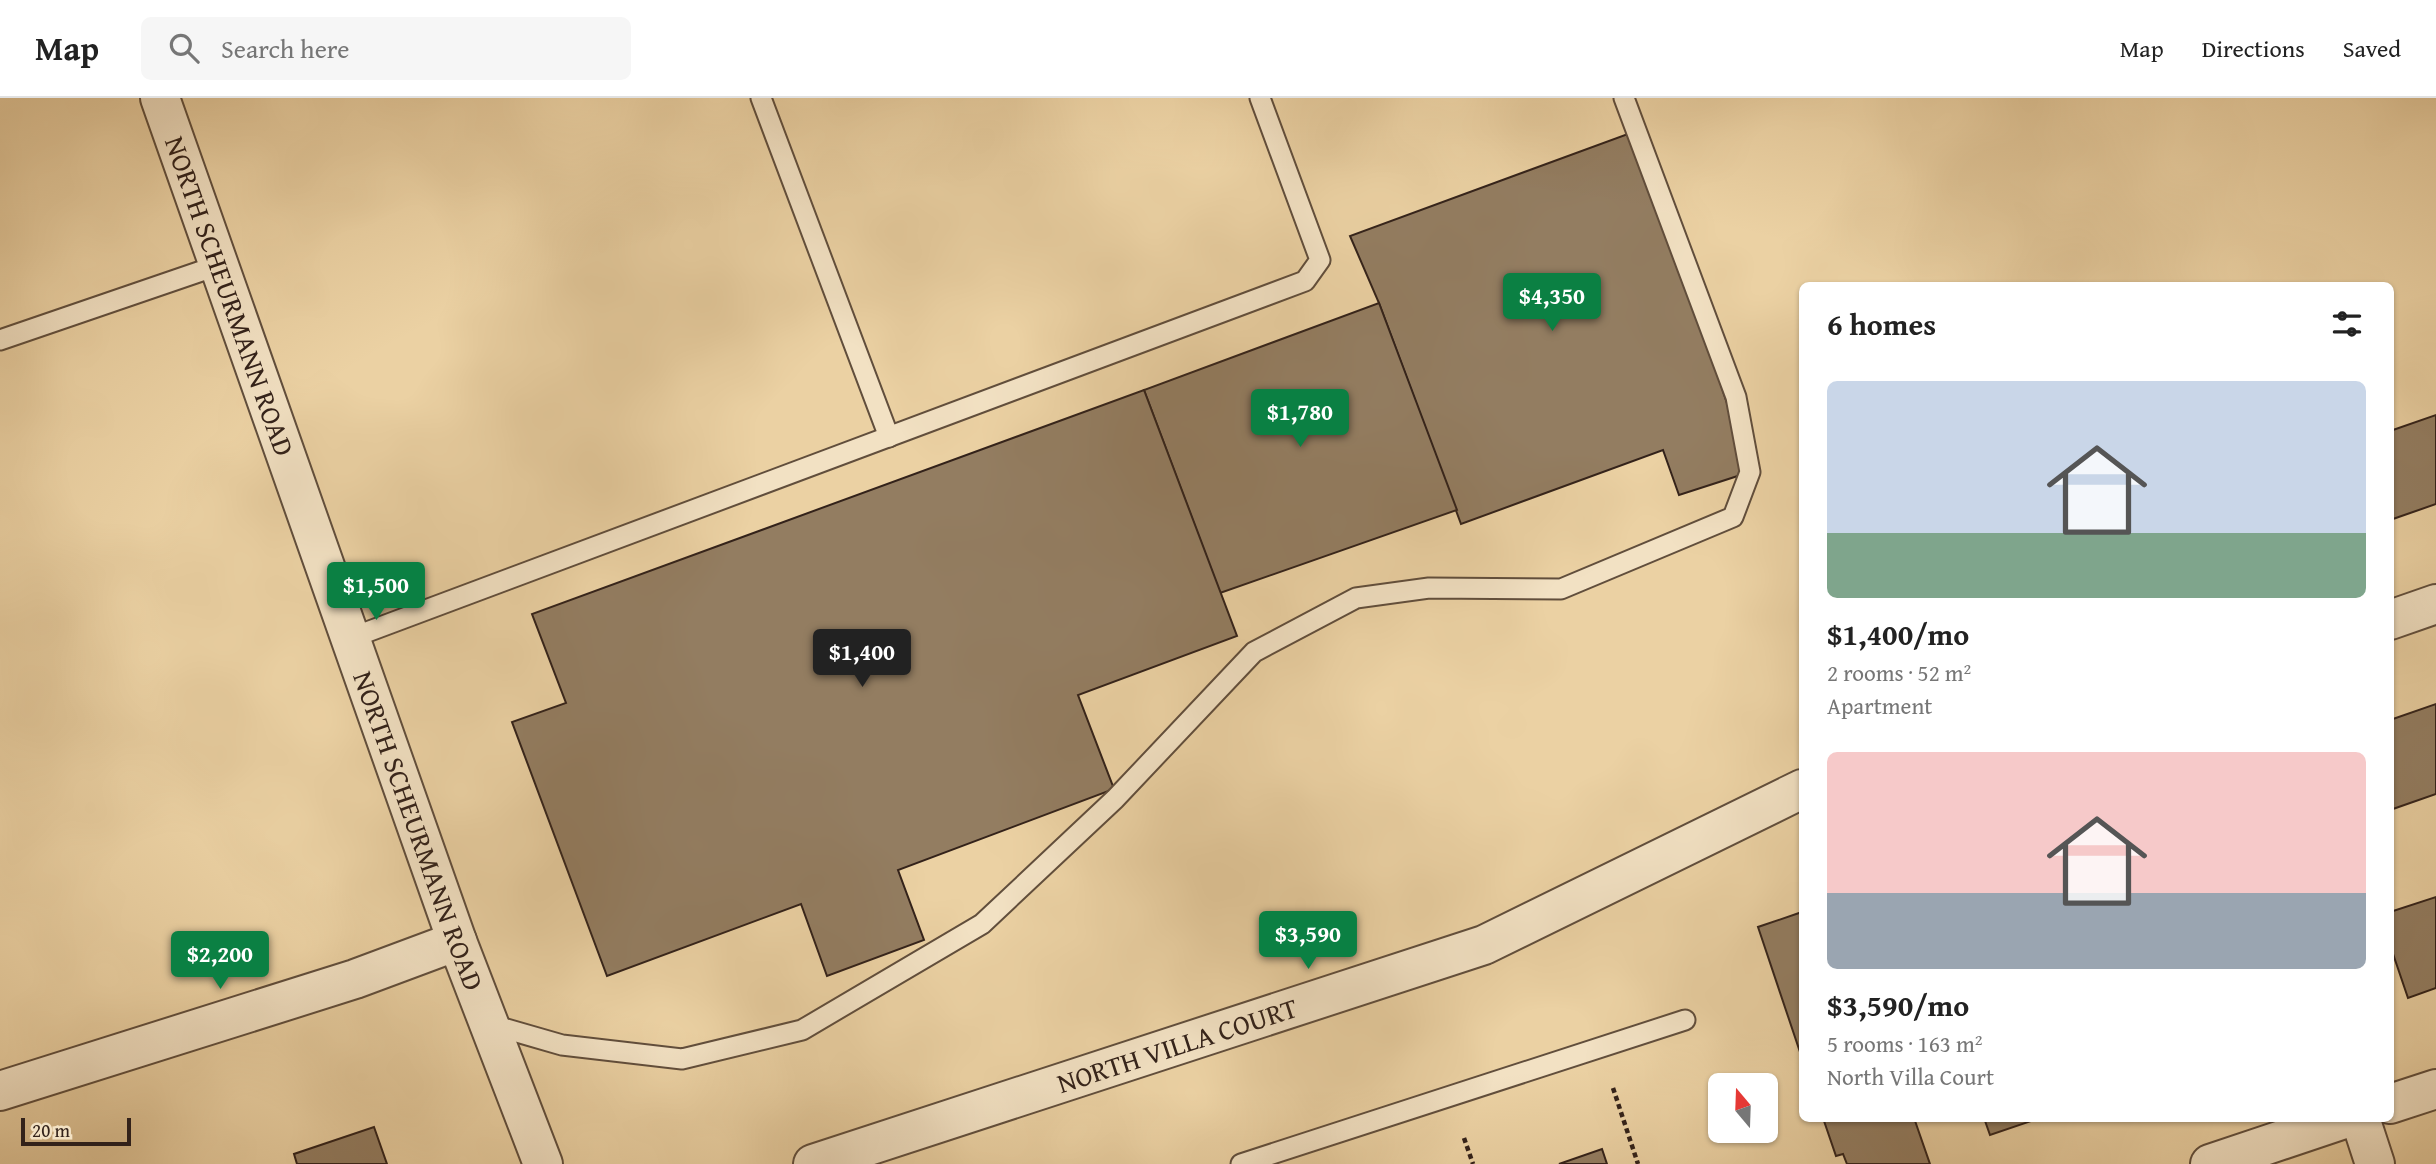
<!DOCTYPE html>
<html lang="en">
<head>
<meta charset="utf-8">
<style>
	body { margin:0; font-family:"Gentium Book Plus",serif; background:#f6f6f6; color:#222; height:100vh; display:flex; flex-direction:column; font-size:26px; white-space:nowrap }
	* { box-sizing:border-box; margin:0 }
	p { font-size:23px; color:#767676 }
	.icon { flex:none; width:38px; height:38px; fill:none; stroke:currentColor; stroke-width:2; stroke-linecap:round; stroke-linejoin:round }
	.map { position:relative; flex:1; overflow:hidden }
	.panel { position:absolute; left:1799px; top:184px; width:595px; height:840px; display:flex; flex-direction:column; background:#fff; border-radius:10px; box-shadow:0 2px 5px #0004 }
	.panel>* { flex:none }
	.needle { width:46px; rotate:341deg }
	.controls { position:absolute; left:1708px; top:975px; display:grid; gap:14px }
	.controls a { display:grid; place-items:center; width:70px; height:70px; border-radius:10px; background:#fff; box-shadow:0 2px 5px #0004; font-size:35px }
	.scale { position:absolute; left:21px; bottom:18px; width:110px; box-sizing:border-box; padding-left:7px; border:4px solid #33221a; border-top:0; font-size:19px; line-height:24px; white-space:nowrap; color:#33221a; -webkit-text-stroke:5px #f2e1c3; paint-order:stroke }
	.price { position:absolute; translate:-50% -60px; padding:0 16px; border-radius:7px; background:#0b8043; color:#fff; font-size:23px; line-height:46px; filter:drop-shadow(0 2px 4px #0008) }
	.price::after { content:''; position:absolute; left:50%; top:42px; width:21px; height:16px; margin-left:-10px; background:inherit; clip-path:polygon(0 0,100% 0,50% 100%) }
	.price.active { background:#222; color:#fff }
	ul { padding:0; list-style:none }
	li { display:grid; align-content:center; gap:14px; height:371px; padding:0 28px }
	li span { display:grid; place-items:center; height:217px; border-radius:10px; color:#555 }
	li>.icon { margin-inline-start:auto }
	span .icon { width:126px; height:126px; fill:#fffc; stroke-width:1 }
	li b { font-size:30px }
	h2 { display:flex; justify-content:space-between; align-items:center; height:84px; padding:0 28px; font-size:30px }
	header { display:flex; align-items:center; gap:42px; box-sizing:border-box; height:98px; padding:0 35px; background:#fff; border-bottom:2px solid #e0e0e0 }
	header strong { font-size:33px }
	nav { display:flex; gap:38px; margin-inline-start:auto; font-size:24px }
	.search { width:490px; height:63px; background:#f6f6f6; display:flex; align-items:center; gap:18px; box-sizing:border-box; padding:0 24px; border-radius:10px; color:#767676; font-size:26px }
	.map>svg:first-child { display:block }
</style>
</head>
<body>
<header>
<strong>Map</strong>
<div class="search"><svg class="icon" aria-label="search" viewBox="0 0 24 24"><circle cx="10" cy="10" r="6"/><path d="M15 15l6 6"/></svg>Search here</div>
<nav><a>Map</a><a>Directions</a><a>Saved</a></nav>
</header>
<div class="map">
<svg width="2436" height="1066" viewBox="0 0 2436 1066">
	<rect width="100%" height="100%" fill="#ebd1a3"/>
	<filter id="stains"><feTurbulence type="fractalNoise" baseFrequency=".00286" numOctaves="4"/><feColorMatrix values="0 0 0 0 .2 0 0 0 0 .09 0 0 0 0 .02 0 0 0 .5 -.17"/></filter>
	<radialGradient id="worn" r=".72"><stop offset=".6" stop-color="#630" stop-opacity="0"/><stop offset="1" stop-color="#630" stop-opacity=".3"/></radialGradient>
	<g fill="#937d61" stroke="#33221a" stroke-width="2">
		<path d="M1636,33L1750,374L1679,397L1663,352L1461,426L1379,205L1350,138Z"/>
		<path d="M1379,205L1457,412L1220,495L1144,292Z"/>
		<path d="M1144,292L1237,538L1078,597L1114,691L898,772L924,842L827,878L801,806L607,878L512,624L566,605L532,516Z"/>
		<path d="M2436,317V406L2390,422V333Z"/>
		<path d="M2436,606V696L2390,712V622Z"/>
		<path d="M2436,799V890L2408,900L2390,847V814Z"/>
		<path d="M1802,814V960L1758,829Z"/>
		<path d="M1823,1020H1914L1930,1066H1847L1843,1056L1836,1058Z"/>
		<path d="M1984,1020H2040L1990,1037Z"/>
		<path d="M374,1029L387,1066H297L294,1056Z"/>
		<path d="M1602,1051L1607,1066H1559Z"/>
	</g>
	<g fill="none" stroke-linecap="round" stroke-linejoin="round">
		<defs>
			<g id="service">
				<path d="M761,0L889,339"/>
				<path d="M0,242L219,167"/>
				<path d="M351,540L1305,183L1320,162L1260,0"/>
				<path d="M489,926L562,947L682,961L802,932L982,826L1115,701L1254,554L1356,500L1429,490L1561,491L1733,419L1750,374L1736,299L1624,0"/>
				<path d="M1241,1066L1685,922"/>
			</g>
			<g id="minor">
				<path d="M2390,522L2436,506"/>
				<path d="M0,993L355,881L457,843"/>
				<path d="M2390,1006L2436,991"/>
				<path d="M2360,1020L2375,1066"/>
				<path id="s1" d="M813,1066L1484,847L1802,691"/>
				<path d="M2210,1066L2347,1020"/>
			</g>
			<g id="tertiary">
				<path id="s2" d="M160,0L457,843L543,1066"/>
			</g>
		</defs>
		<use href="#service" stroke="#614e3c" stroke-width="23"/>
		<use href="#minor" stroke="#614e3c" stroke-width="42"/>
		<use href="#tertiary" stroke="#614e3c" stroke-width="42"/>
		<g stroke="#33221a" stroke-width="4.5" stroke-dasharray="5 3.5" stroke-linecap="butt">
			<path d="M1613,990L1638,1066"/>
			<path d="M1464,1040L1473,1066"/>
		</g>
		<use href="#service" stroke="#f2e1c3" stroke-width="19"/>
		<use href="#minor" stroke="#f2e1c3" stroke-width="38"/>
		<use href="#tertiary" stroke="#f2e1c3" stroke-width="38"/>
	</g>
	<g text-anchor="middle" stroke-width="7" stroke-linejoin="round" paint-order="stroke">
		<g font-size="28" fill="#33221a" stroke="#f2e1c3">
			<text dy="10" stroke="none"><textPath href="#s2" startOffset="210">NORTH SCHEURMANN ROAD</textPath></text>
			<text dy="10" stroke="none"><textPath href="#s2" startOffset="777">NORTH SCHEURMANN ROAD</textPath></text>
			<text dy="10" stroke="none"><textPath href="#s1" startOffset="383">NORTH VILLA COURT</textPath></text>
		</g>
	</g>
	<rect width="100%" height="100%" filter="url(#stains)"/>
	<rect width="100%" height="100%" fill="url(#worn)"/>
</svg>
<div class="controls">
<a><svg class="needle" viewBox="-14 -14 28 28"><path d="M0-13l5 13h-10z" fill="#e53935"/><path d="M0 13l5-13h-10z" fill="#767676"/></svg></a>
</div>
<div class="scale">20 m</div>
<b class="price" style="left:1552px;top:235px">$4,350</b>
<b class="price" style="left:1300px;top:351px">$1,780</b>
<b class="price" style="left:376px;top:524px">$1,500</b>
<b class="price active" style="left:862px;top:591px">$1,400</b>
<b class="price" style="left:1308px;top:873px">$3,590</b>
<b class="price" style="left:220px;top:893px">$2,200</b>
<section class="panel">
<h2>6 homes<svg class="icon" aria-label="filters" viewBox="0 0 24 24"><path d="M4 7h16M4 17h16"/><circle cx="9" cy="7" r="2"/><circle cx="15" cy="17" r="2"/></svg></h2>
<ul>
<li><span style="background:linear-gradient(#c9d6e8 70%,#7fa58c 0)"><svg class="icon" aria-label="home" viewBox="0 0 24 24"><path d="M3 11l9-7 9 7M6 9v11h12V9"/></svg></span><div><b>$1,400/mo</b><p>2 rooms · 52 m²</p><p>Apartment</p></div></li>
<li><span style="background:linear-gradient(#f6c9c9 65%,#9aa5b1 0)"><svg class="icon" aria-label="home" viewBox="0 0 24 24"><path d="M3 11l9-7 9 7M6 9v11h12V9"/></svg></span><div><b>$3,590/mo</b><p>5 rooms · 163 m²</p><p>North Villa Court</p></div></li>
</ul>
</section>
</div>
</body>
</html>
